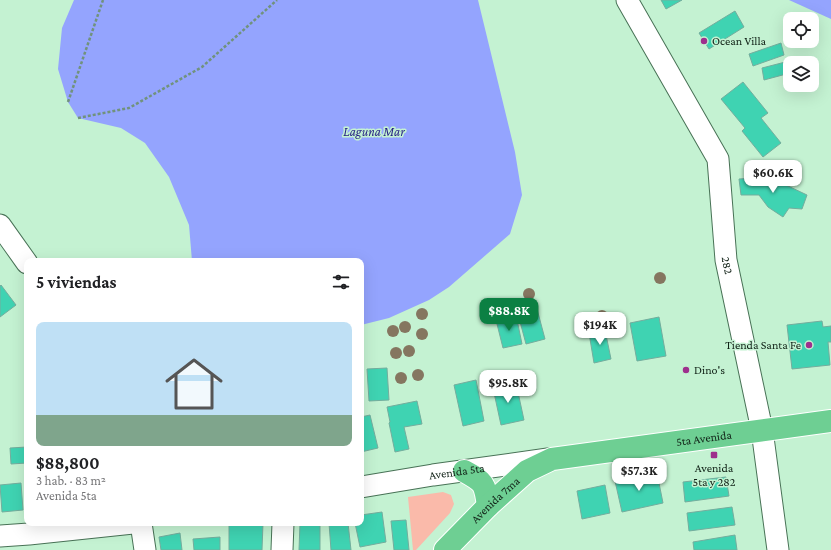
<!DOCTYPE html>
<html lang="es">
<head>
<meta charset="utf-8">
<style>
	body { margin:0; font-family:"Crimson Pro",serif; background:#f6f6f6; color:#202124; height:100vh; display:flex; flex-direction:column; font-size:15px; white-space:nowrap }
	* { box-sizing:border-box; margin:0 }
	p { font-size:13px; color:#757577 }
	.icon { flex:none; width:22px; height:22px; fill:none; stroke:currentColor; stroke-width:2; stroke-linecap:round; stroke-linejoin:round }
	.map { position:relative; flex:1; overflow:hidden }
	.details { position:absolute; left:24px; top:258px; width:340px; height:268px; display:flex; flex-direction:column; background:#fff; border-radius:8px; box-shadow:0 4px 16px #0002 }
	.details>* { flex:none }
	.controls { position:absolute; left:783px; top:12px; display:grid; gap:8px }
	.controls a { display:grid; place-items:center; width:36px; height:36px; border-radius:8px; background:#fff; box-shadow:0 4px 16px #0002; font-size:20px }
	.price { position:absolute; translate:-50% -34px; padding:0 9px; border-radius:8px; background:#fff; color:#222; font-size:13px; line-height:26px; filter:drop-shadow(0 1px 2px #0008) }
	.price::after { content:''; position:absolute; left:50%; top:24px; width:12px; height:9px; margin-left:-6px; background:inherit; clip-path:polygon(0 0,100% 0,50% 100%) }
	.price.selected { background:#0b8043; color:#fff }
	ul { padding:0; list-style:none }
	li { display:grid; align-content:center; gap:8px; height:212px; padding:0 12px }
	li+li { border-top:1px solid #e0e0e0 }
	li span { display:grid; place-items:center; height:124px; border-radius:8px; color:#555 }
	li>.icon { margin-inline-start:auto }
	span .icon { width:72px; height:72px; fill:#fffc; stroke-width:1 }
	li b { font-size:17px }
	h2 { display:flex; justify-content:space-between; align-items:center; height:48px; padding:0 12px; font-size:17px }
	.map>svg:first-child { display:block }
</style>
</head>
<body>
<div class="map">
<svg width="831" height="550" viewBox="0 0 831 550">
	<rect width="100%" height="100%" fill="#c4f2d2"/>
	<path fill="#fabaaa" d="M443,492L451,495L454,504L450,513L416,550H413L408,497Z"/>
	<g fill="#94a4fe">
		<path d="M74,0H478L515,152L522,195L510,234L449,287L429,300L389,318L361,325V261H192L189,225L169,177L145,143L121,128L78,118L68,102L58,69L62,28Z"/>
		<path d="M789,0H831V19Z"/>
	</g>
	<g fill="#3fd3b2" stroke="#74ad9d">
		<path d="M661,0H682L666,9Z"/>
		<path d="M735,11L744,27L709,49L699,33Z"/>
		<path d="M781,43L784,55L753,66L749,54Z"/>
		<path d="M797,59L798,63H790V73L764,80L762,68Z"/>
		<path d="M743,82L768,113L761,118L781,143L763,157L742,131L745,128L721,99Z"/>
		<path d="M769,177L807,195L802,209L789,208L783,217L768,207L759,195H741L739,179Z"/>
		<path d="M1,285L16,305L0,317V286Z"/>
		<path d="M537,309L545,339L526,344L518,314Z"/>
		<path d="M516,315L522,344L503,348L496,320Z"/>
		<path d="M659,317L666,356L637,361L630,323Z"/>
		<path d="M822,321L823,327L831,326V342H828L830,365L792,369L787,325Z"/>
		<path d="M605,330L611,359L594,363L589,333Z"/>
		<path d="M387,368L389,400L369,401L367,369Z"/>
		<path d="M476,380L484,421L463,426L454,385Z"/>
		<path d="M516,383L524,420L501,425L493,388Z"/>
		<path d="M417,401L422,424L404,427L409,449L395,452L389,423L390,422L387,407Z"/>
		<path d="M370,415L378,448L361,452V417Z"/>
		<path d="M27,447V463L11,464L10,448Z"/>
		<path d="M657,473L663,503L622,512L615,481Z"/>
		<path d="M726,477L729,496L685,502L683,482Z"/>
		<path d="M21,483L23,510L2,512L0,485Z"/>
		<path d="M605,485L610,513L582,519L577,491Z"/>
		<path d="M732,507L735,525L689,531L687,513Z"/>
		<path d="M382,512L386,542L360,547L355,523H361V515Z"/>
		<path d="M406,520L409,550H394L391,521Z"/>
		<path d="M229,523H263L262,550H229Z"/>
		<path d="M300,523H320V550H299Z"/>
		<path d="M329,523H348L351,550H331Z"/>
		<path d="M180,533L182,550H161L159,537Z"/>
		<path d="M735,535L737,550H694L693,542Z"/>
		<path d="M220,537V550H194L193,539Z"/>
	</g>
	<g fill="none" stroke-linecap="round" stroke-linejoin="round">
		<defs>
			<g id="minor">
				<path id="s1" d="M627,0L718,159L726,260L762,430L778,550"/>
				<path d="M0,225L27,263"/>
				<path id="s2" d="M361,487L433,475L548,459"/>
				<path d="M141,523L145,550"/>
				<path d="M0,536L29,534L133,523"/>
				<path d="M282,550L283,523"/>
			</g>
			<g id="highway">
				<path d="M464,471C484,482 485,483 488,506"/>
				<path id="s3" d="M445,550L488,506L527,471L552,459L831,421"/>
			</g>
		</defs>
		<use href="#minor" stroke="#487256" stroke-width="23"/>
		<use href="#highway" stroke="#fff" stroke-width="24"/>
		<g stroke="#71927c" stroke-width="2.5" stroke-dasharray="3 2" stroke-linecap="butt">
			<path d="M68,102L103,0"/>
			<path d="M78,118L129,108L202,67L277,0"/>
		</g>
		<use href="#minor" stroke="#fff" stroke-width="21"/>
		<use href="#highway" stroke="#6ecf93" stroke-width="22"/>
	</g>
	<g fill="#857660">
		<circle cx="660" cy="278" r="6"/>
		<circle cx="529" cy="294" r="6"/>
		<circle cx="422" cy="314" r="6"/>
		<circle cx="602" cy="316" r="6"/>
		<circle cx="405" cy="327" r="6"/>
		<circle cx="393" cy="331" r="6"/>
		<circle cx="422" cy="334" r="6"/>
		<circle cx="409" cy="351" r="6"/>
		<circle cx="396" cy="353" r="6"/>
		<circle cx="418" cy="375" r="6"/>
		<circle cx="401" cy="378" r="6"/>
	</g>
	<g fill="#9e2f8d" stroke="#c4f2d2" stroke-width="1.5">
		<circle cx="704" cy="41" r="4"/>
		<circle cx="809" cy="345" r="4"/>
		<circle cx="686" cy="370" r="4"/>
		<rect x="710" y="451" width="8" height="8" rx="2"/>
	</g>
	<g text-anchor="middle" stroke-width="3" stroke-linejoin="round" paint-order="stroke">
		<g font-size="12" fill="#102116" stroke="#c4f2d2" text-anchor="start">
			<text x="712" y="45">Ocean Villa</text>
			<text x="801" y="349" text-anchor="end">Tienda Santa Fe</text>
			<text x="694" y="374">Dino's</text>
			<text x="714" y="472" text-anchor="middle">Avenida<tspan x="714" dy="14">5ta y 282</tspan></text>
		</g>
		<g font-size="12" fill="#102116" stroke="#c4f2d2">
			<text dy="4" stroke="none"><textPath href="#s1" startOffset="290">282</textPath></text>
			<text dy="4" stroke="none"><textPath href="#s3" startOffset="295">5ta Avenida</textPath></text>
			<text dy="4" stroke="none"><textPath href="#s2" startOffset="97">Avenida 5ta</textPath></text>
			<text dy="4" stroke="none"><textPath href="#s3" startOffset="71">Avenida 7ma</textPath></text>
		</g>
		<g font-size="13" font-style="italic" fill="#231d83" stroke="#c4f2d2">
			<text x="374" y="136">Laguna Mar</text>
		</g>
	</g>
</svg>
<div class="controls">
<a><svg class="icon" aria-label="locate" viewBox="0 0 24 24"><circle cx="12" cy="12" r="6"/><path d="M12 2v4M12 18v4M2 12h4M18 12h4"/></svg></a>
<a><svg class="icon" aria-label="layers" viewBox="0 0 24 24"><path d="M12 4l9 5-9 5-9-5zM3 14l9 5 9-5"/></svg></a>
</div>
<b class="price" style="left:773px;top:194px">$60.6K</b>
<b class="price selected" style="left:509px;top:332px">$88.8K</b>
<b class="price" style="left:600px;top:346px">$194K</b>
<b class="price" style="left:508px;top:404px">$95.8K</b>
<b class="price" style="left:639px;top:492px">$57.3K</b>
<section class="details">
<h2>5 viviendas<svg class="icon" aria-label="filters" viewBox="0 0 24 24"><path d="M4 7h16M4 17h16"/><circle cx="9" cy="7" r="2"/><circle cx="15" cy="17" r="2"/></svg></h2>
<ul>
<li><span style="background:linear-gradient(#bfe0f5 75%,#7fa58c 0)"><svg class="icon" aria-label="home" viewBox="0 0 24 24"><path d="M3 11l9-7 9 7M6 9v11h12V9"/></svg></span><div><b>$88,800</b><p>3 hab. · 83 m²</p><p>Avenida 5ta</p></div></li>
</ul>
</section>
</div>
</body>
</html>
